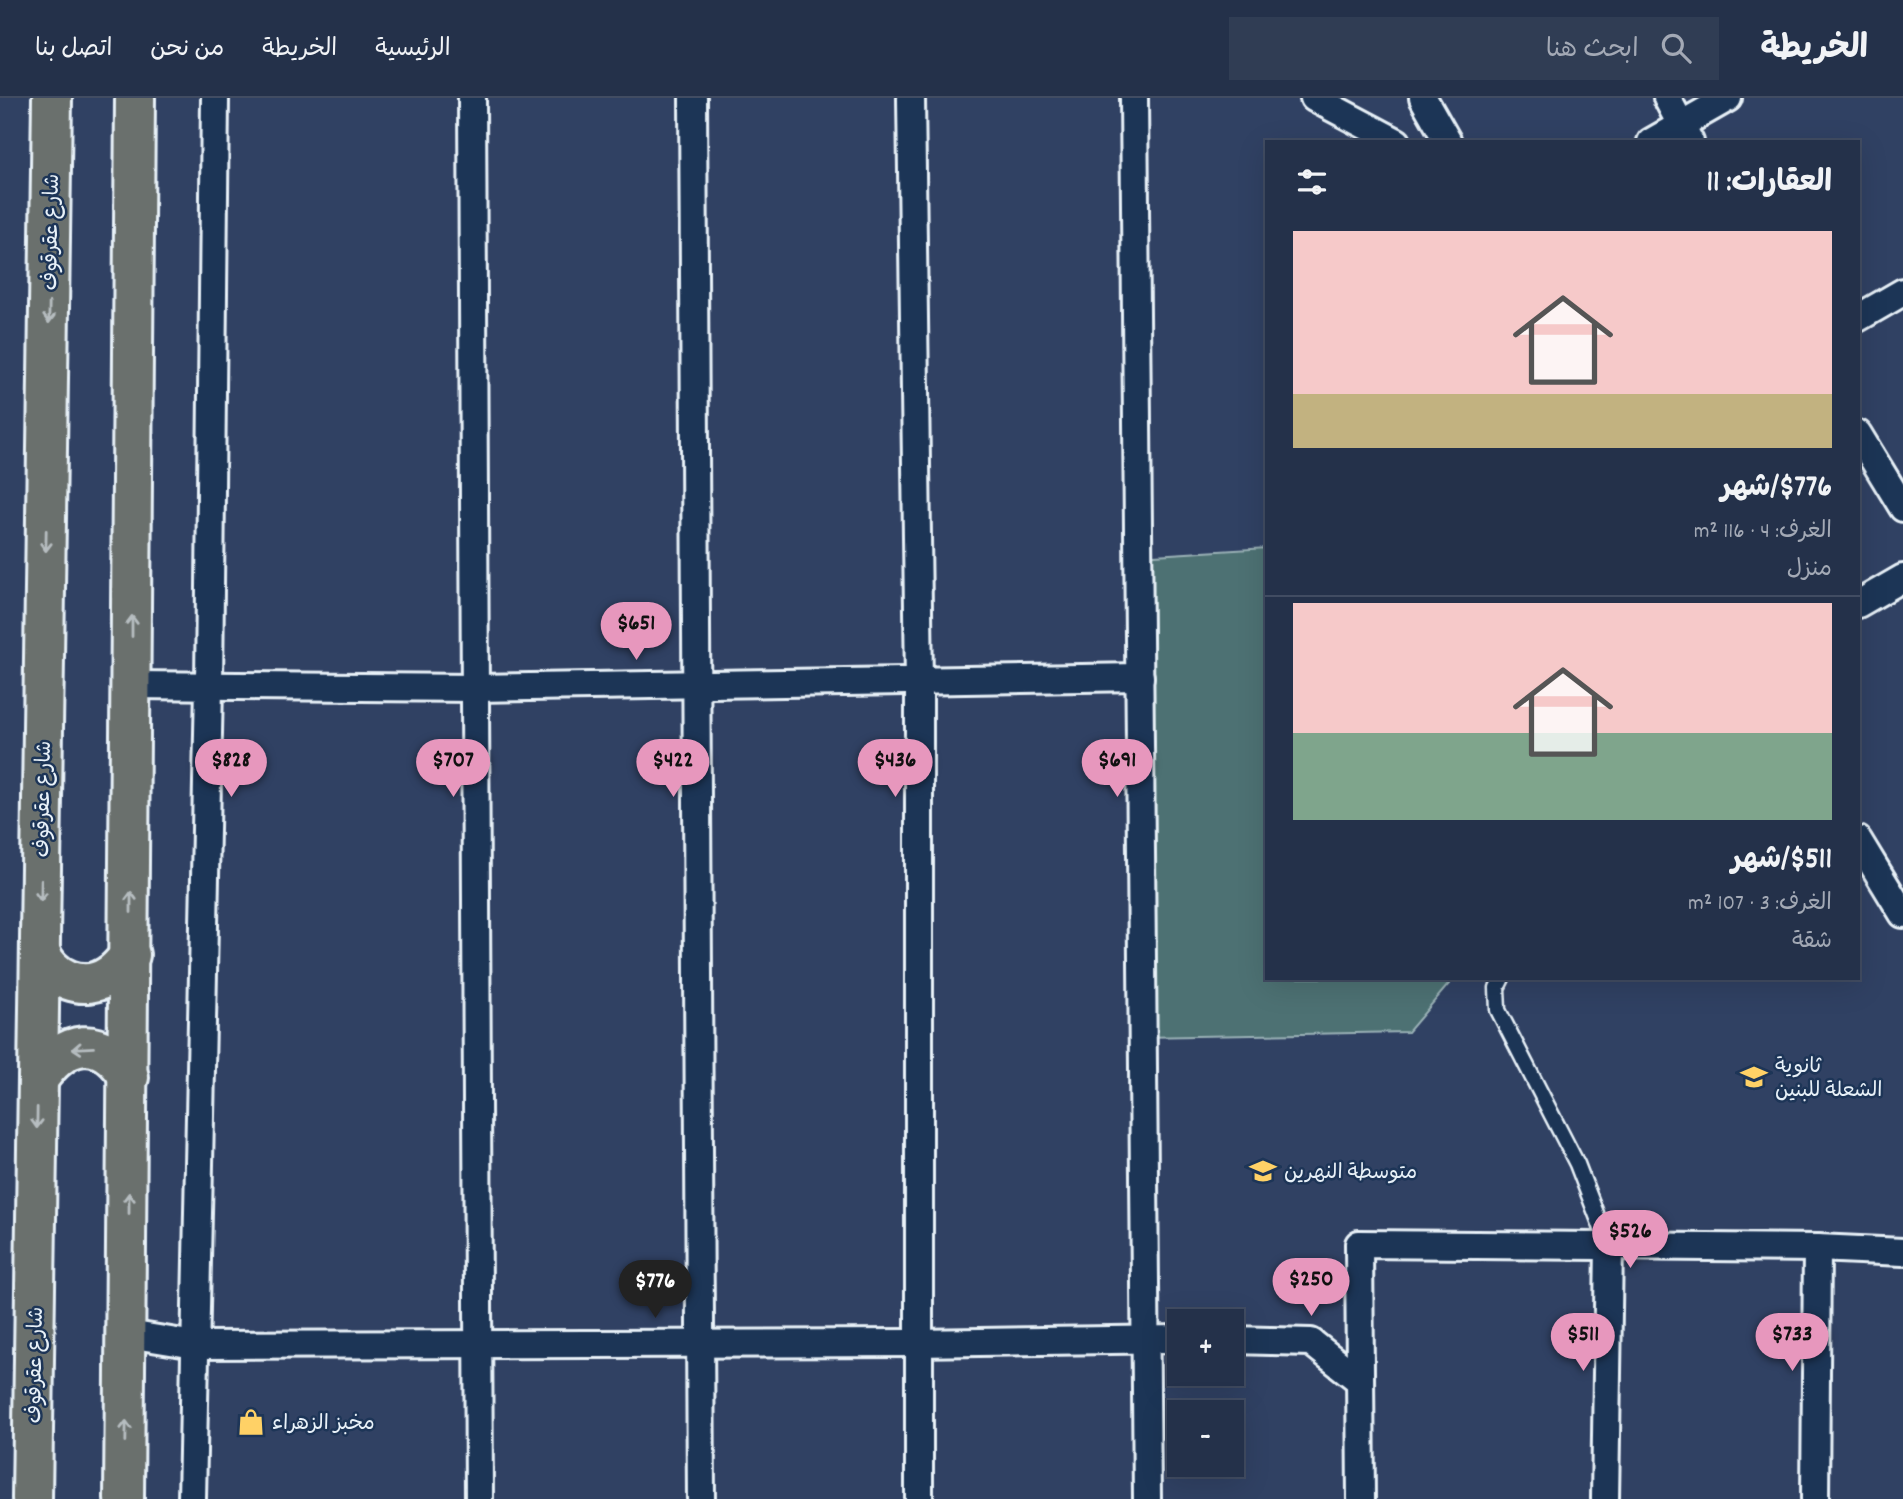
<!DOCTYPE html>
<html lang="ar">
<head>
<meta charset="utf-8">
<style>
	body { margin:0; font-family:Dekko,"Playpen Sans Arabic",sans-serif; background:#303d54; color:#f1f3f6; direction:rtl; height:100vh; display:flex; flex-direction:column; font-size:26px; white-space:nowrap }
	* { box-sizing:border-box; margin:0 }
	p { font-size:23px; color:#a3a9b5 }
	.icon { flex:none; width:38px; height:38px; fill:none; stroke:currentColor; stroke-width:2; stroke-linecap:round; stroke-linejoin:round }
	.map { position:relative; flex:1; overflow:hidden; direction:ltr }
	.details { position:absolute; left:1265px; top:42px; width:595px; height:840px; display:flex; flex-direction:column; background:#24314a; border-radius:0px; box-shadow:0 7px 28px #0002,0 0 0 2px #414c62; direction:rtl }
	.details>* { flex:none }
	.fabs { position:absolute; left:1167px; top:1211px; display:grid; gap:14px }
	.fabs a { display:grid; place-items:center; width:77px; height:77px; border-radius:0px; background:#24314a; box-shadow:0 7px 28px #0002,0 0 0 2px #414c62; font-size:35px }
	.price { position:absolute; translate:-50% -60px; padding:0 16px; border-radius:24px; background:#e797bd; color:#111; font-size:23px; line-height:46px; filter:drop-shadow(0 2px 4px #0008) }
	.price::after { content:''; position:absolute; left:50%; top:42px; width:21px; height:16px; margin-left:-10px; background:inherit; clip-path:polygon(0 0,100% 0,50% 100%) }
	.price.current { background:#222; color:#fff }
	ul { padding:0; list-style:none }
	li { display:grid; align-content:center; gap:14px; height:371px; padding:0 28px }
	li+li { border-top:2px solid #414c62 }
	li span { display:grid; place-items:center; height:217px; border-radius:0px; color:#555 }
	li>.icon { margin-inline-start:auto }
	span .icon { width:126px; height:126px; fill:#fffc; stroke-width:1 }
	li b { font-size:30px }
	h2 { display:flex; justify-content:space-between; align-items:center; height:84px; padding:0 28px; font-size:30px }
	header { display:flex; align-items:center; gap:42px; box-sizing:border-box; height:98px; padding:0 35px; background:#24314a; border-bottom:2px solid #414c62 }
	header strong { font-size:33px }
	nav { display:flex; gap:38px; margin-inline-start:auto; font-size:24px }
	.search { width:490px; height:63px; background:#303d54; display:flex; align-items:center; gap:18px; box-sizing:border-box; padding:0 24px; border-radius:0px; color:#a3a9b5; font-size:26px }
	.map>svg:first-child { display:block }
</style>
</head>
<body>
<header>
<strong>الخريطة</strong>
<div class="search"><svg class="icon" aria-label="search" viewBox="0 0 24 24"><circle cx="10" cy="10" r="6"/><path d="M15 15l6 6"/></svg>ابحث هنا</div>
<nav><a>الرئيسية</a><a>الخريطة</a><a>من نحن</a><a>اتصل بنا</a></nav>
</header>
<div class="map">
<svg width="1903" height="1401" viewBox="0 0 1903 1401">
	<rect width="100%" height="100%" fill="#304163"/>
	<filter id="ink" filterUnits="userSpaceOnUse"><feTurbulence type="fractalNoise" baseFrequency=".0143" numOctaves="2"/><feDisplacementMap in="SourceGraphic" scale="14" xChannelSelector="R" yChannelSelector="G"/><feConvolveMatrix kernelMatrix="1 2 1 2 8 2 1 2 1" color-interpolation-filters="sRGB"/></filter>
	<g filter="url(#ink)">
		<path fill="#4d7173" stroke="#9ab1b6" stroke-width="2" d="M1267,450V880H1454L1408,934L1142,939L1138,458Z"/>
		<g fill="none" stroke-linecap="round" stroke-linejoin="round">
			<defs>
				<path id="lane" d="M1502,880L1497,890L1498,912L1577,1066L1609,1149"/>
				<g id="street">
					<path d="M472,0L479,1401"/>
					<path d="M693,0L701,1401"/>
					<path d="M911,0L919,585V1401"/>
					<path d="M1134,0L1147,1401"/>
					<path d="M1314,0L1397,44"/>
					<path d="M1423,0L1448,44"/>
					<path d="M1667,0L1690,44"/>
					<path d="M1651,44L1728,0"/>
					<path d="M1858,220L1903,194"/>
					<path d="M1858,336L1903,410"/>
					<path d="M1858,506L1903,480"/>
					<path d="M132,587L476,590L1140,579"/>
					<path d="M1858,742L1903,816"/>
					<path d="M128,1236L195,1247L917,1245L1180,1241"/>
					<path d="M1232,1242L1311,1244L1360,1283"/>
					<path d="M192,1401L209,588L215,0"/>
					<path d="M1361,1401L1359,1146L1817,1150L1903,1154"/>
					<path d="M1605,1401L1609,1149"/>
					<path d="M1815,1401L1817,1150"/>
				</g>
				<g id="primary">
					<path d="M40,853C50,881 84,895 110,877C118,872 124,864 130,857"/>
					<path d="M38,982C65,941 101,934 129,979"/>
					<path d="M32,1401L52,0"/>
					<path d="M124,1401L135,0"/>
				</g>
			</defs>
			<use href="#lane" stroke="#e8f1f8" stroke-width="19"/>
			<use href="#street" stroke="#e8f1f8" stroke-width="32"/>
			<use href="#primary" stroke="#e8f1f8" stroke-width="44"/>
			<use href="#lane" stroke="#1d3557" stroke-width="14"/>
			<use href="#street" stroke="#1d3557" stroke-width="26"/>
			<use href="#primary" stroke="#6b706d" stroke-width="38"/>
		</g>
		<defs><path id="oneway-shaft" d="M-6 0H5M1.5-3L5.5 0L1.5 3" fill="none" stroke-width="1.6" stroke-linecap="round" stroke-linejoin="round" transform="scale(1.75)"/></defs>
		<g stroke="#b6bdc0">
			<use href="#oneway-shaft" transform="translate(49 215) rotate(91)"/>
			<use href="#oneway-shaft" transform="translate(46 443) rotate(91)"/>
			<use href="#oneway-shaft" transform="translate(132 528) rotate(-90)"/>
			<use href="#oneway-shaft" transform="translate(41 793) rotate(91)"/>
			<use href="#oneway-shaft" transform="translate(131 804) rotate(-90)"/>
			<use href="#oneway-shaft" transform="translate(83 950) rotate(177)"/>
			<use href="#oneway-shaft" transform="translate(37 1020) rotate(91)"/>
			<use href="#oneway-shaft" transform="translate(129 1105) rotate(-90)"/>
			<use href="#oneway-shaft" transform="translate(126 1333) rotate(-89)"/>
		</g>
	</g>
	<defs>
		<symbol id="school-bare" viewBox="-9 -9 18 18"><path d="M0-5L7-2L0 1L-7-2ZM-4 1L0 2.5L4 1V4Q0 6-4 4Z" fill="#ffd166" stroke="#1d3557" stroke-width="2.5" paint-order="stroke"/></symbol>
		<symbol id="shop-bare" viewBox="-9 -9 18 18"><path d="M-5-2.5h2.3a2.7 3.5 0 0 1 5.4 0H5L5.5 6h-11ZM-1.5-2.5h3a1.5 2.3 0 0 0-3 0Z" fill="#ffd166" stroke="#1d3557" stroke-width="2.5" paint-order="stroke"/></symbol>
	</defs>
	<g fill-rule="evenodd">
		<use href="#school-bare" x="1735" y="960" width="38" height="38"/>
		<use href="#school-bare" x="1244" y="1054" width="38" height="38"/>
		<use href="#shop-bare" x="232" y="1305" width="38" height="38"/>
	</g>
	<g text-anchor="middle" stroke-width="5" stroke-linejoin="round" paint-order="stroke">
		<g font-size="21" fill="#e8f1f8" stroke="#1d3557">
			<text transform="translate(50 134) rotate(-89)" y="7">شارع عقرقوف</text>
			<text transform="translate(42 701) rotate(-89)" y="7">شارع عقرقوف</text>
			<text transform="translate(34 1267) rotate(-89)" y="7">شارع عقرقوف</text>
		</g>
		<g font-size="21" fill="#e8f1f8" stroke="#1d3557" text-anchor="start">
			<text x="1775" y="974">ثانوية<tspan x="1775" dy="24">الشعلة للبنين</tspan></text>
			<text x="1284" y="1080">متوسطة النهرين</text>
			<text x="272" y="1331">مخبز الزهراء</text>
		</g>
	</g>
</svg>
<div class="fabs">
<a>+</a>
<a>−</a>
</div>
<b class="price" style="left:636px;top:564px">$651</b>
<b class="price" style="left:231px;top:701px">$828</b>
<b class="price" style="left:453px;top:701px">$707</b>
<b class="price" style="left:673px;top:701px">$422</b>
<b class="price" style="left:895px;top:701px">$436</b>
<b class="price" style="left:1117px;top:701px">$691</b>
<b class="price" style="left:1630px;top:1172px">$526</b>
<b class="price" style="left:1311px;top:1220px">$250</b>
<b class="price current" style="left:655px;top:1222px">$776</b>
<b class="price" style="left:1583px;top:1275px">$511</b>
<b class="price" style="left:1792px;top:1275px">$733</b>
<section class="details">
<h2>العقارات: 11<svg class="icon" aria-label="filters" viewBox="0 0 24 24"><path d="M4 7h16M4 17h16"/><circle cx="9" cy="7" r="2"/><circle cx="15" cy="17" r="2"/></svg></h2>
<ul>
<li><span style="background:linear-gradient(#f6c9c9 75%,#c2b280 0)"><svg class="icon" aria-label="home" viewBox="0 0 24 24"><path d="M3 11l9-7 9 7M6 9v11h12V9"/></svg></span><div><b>$776/شهر</b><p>الغرف: 4 · 116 m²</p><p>منزل</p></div></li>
<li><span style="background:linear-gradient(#f6c9c9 60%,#7fa58c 0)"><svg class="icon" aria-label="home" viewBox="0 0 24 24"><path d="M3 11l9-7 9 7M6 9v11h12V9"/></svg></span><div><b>$511/شهر</b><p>الغرف: 3 · 107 m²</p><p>شقة</p></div></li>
</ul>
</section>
</div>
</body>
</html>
